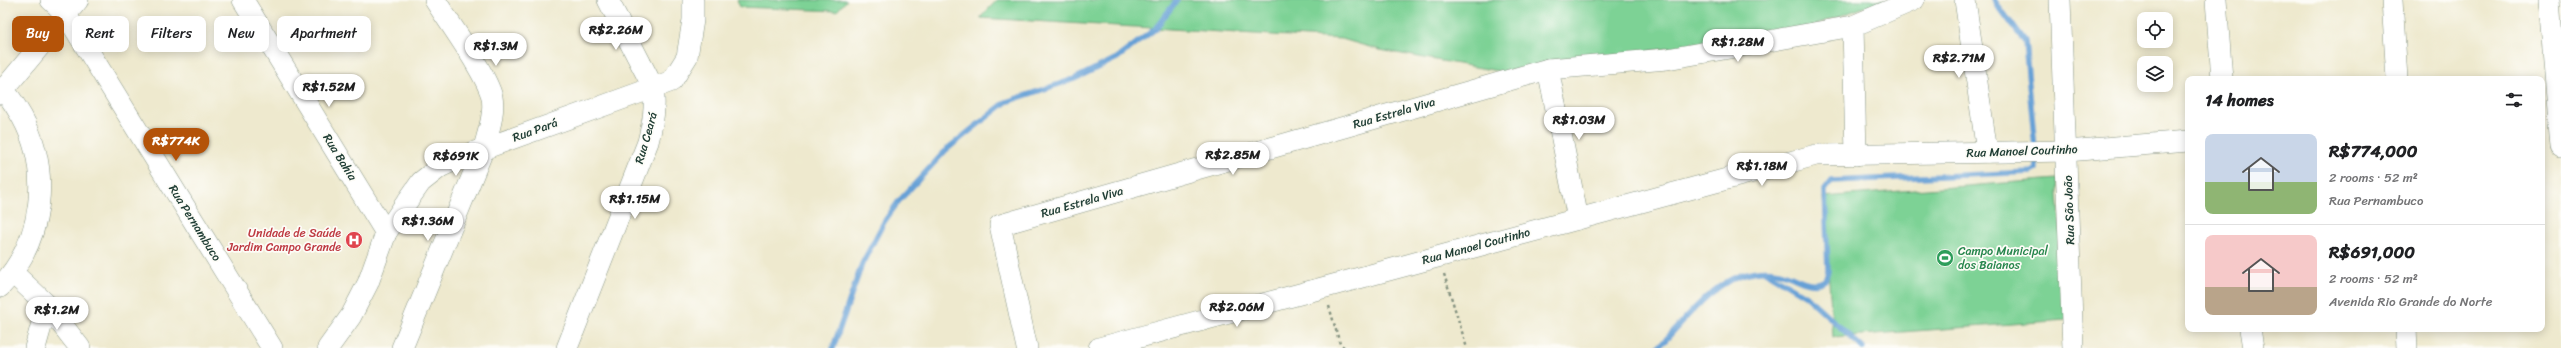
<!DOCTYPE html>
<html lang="en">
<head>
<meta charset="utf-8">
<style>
	body { margin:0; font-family:Sriracha,sans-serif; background:#f6f6f6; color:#202124; height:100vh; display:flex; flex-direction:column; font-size:15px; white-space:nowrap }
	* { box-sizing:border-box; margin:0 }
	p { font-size:13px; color:#757577 }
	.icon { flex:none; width:22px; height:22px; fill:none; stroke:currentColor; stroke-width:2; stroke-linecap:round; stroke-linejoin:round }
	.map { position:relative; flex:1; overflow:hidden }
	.drawer { position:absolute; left:2185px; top:76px; width:360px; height:256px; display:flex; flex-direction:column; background:#fff; border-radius:8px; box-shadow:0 2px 10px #0003 }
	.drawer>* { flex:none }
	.guide { position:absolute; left:12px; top:16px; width:380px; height:36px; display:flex; gap:8px }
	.tools { position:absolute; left:2137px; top:12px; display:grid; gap:8px }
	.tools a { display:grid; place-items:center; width:36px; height:36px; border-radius:8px; background:#fff; box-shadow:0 2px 10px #0003; font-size:20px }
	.price { position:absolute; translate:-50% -34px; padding:0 9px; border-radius:14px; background:#fff; color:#222; font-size:13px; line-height:26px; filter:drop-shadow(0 1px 2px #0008) }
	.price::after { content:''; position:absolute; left:50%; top:24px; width:12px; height:9px; margin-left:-6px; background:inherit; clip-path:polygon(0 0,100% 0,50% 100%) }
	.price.active { background:#b45309; color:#fff }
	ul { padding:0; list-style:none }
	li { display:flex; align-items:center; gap:12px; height:100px; padding:0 20px }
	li+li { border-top:1px solid #e0e0e0 }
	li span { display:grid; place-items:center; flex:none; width:112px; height:80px; border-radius:8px; color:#555 }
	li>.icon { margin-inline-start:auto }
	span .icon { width:48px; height:48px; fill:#fffc; stroke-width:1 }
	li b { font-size:17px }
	h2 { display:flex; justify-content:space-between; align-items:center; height:48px; padding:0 20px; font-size:17px }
	.tag { padding:0 14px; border-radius:8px; background:#fff; box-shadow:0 2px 10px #0003; font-size:14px; line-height:36px }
	.tag.active { background:#b45309; color:#fff }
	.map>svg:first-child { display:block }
</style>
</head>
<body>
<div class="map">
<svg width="2561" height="348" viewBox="0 0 2561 348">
	<rect width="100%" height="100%" fill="#fdfcf7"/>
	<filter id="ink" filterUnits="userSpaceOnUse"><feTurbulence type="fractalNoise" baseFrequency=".025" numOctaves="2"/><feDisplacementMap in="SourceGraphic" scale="8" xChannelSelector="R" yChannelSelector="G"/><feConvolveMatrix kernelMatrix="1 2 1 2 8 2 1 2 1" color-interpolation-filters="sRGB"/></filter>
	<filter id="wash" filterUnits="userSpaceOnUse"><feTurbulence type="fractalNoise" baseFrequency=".012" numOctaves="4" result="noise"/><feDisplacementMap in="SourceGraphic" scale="16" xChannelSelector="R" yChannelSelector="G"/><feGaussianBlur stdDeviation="0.9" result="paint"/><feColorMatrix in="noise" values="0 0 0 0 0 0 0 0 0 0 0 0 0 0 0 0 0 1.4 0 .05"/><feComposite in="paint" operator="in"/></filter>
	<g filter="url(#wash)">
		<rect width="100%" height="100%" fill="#eee9ce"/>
		<g fill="#7dd295" stroke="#4e8864">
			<path d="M737,0H847L837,11L740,7Z"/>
			<path d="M997,0H1884L1804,29L1503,72L1380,50L1342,39L980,18Z"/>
			<path d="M2057,179L2067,320L1833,337L1823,197Z"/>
		</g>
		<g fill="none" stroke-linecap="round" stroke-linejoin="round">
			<g stroke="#66a0d6" stroke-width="5.5">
				<path d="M1766,272L1806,296L1863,348"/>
				<path d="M833,348L862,264L884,222L898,202L947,149L1006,102L1074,79L1117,58L1155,29L1177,0"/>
				<path d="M1658,348C1690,315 1726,261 1779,272C1794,275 1810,290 1825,280L1828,271L1825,190L1832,181L2032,172L2037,169L2025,42L1994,0"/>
			</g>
		</g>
	</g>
	<g filter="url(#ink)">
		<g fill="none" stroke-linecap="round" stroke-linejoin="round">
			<defs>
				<g id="minor">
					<path d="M51,0L65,13L272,348"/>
					<path d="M243,0L386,233"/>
					<path d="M1965,0L1987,152"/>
					<path d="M2060,0L2073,348"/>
					<path d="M2216,0L2222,79"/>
					<path d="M2392,0L2397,79"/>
					<path d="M2549,0L2561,147"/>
					<path d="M1853,26L1856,155"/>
					<path d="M1548,69L1578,219"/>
					<path d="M0,88C9,94 16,107 22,117C52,172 43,242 0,287"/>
					<path d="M0,94L78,0"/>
					<path d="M13,273L47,305L80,348"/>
					<path d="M2250,329L2253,348"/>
					<path d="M2406,329L2407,348"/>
					<path d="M35,348L47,305"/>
					<path d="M328,348L351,316L368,283L386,233L404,206L421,182L440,167L461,157L672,81L687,57L693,20V0"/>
					<path d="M402,348L484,148C488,132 495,114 492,97C486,73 449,23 435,0"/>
					<path d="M567,348L648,142C653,122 656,107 653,87L608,0"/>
					<path d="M1027,348L1000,225L1548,69L1667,59L1853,26L1914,0"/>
					<path d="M1099,348L1816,155L2067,151L2188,141"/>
				</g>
			</defs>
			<use href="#minor" stroke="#869381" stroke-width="22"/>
			<g stroke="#869381" stroke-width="2.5" stroke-dasharray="3 3" stroke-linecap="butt">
				<path d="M1444,274L1467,348"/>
				<path d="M1329,306L1340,344L1345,348"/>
			</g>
			<use href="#minor" stroke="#fff" stroke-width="21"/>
		</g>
	</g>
	<defs>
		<symbol id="hospital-disc" viewBox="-11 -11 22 22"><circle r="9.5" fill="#e0444e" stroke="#fdfcf7"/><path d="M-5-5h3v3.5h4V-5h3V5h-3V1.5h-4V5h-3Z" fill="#fff"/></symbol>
		<symbol id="stadium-disc" viewBox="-11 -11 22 22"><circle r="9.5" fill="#2e9e5b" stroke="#fdfcf7"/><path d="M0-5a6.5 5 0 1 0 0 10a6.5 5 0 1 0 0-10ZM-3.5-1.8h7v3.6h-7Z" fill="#fff"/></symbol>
	</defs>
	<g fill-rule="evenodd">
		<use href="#hospital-disc" x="344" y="230" width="20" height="20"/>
		<use href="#stadium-disc" x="1935" y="248" width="20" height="20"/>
	</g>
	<g text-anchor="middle" stroke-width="3.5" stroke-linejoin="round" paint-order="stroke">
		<g font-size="12" fill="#1f3d34" stroke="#fdfcf7">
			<text transform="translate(1394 113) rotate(-16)" y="4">Rua Estrela Viva</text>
			<text transform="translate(535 130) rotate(-20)" y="4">Rua Pará</text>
			<text transform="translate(646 138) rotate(-74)" y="4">Rua Ceará</text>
			<text transform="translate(2022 151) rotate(-2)" y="4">Rua Manoel Coutinho</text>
			<text transform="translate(340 157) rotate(58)" y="4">Rua Bahia</text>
			<text transform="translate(1082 202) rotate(-16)" y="4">Rua Estrela Viva</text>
			<text transform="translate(2069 210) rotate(-92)" y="4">Rua São João</text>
			<text transform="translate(195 223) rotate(58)" y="4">Rua Pernambuco</text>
			<text transform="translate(1476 246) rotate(-15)" y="4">Rua Manoel Coutinho</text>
		</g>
		<g font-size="12" fill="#be3a42" stroke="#fdfcf7" text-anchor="end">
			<text x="341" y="237">Unidade de Saúde<tspan x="341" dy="14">Jardim Campo Grande</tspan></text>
		</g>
		<g font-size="12" fill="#27864d" stroke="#fdfcf7" text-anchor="start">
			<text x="1958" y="255">Campo Municipal<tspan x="1958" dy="14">dos Baianos</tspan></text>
		</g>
	</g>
</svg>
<div class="tools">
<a><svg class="icon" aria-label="locate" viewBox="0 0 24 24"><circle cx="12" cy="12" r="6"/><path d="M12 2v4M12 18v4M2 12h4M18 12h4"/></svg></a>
<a><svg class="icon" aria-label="layers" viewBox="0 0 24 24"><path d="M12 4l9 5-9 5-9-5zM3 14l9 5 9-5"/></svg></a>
</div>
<b class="price" style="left:616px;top:51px">R$2.26M</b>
<b class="price" style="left:1738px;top:63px">R$1.28M</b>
<b class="price" style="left:496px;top:67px">R$1.3M</b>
<b class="price" style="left:1959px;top:79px">R$2.71M</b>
<b class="price" style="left:329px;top:108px">R$1.52M</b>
<b class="price" style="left:1579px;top:141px">R$1.03M</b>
<b class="price active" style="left:176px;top:162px">R$774K</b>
<b class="price" style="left:1233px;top:176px">R$2.85M</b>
<b class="price" style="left:456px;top:177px">R$691K</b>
<b class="price" style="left:1762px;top:187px">R$1.18M</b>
<b class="price" style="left:635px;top:220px">R$1.15M</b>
<b class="price" style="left:428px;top:242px">R$1.36M</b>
<b class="price" style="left:1237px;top:328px">R$2.06M</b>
<b class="price" style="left:57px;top:331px">R$1.2M</b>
<div class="guide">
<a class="tag active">Buy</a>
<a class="tag">Rent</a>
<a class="tag">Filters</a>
<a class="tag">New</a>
<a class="tag">Apartment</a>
</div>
<section class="drawer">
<h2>14 homes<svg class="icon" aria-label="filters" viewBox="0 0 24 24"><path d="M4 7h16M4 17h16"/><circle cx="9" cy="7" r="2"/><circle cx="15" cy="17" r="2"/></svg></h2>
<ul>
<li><span style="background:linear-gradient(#c9d6e8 60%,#8fb573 0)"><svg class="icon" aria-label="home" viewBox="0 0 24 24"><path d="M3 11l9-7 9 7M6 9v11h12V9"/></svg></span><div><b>R$774,000</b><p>2 rooms · 52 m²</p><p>Rua Pernambuco</p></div></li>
<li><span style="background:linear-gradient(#f6c9c9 65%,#b9a48a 0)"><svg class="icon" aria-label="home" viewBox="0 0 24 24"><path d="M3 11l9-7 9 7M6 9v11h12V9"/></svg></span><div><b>R$691,000</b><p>2 rooms · 52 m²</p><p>Avenida Rio Grande do Norte</p></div></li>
</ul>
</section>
</div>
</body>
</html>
